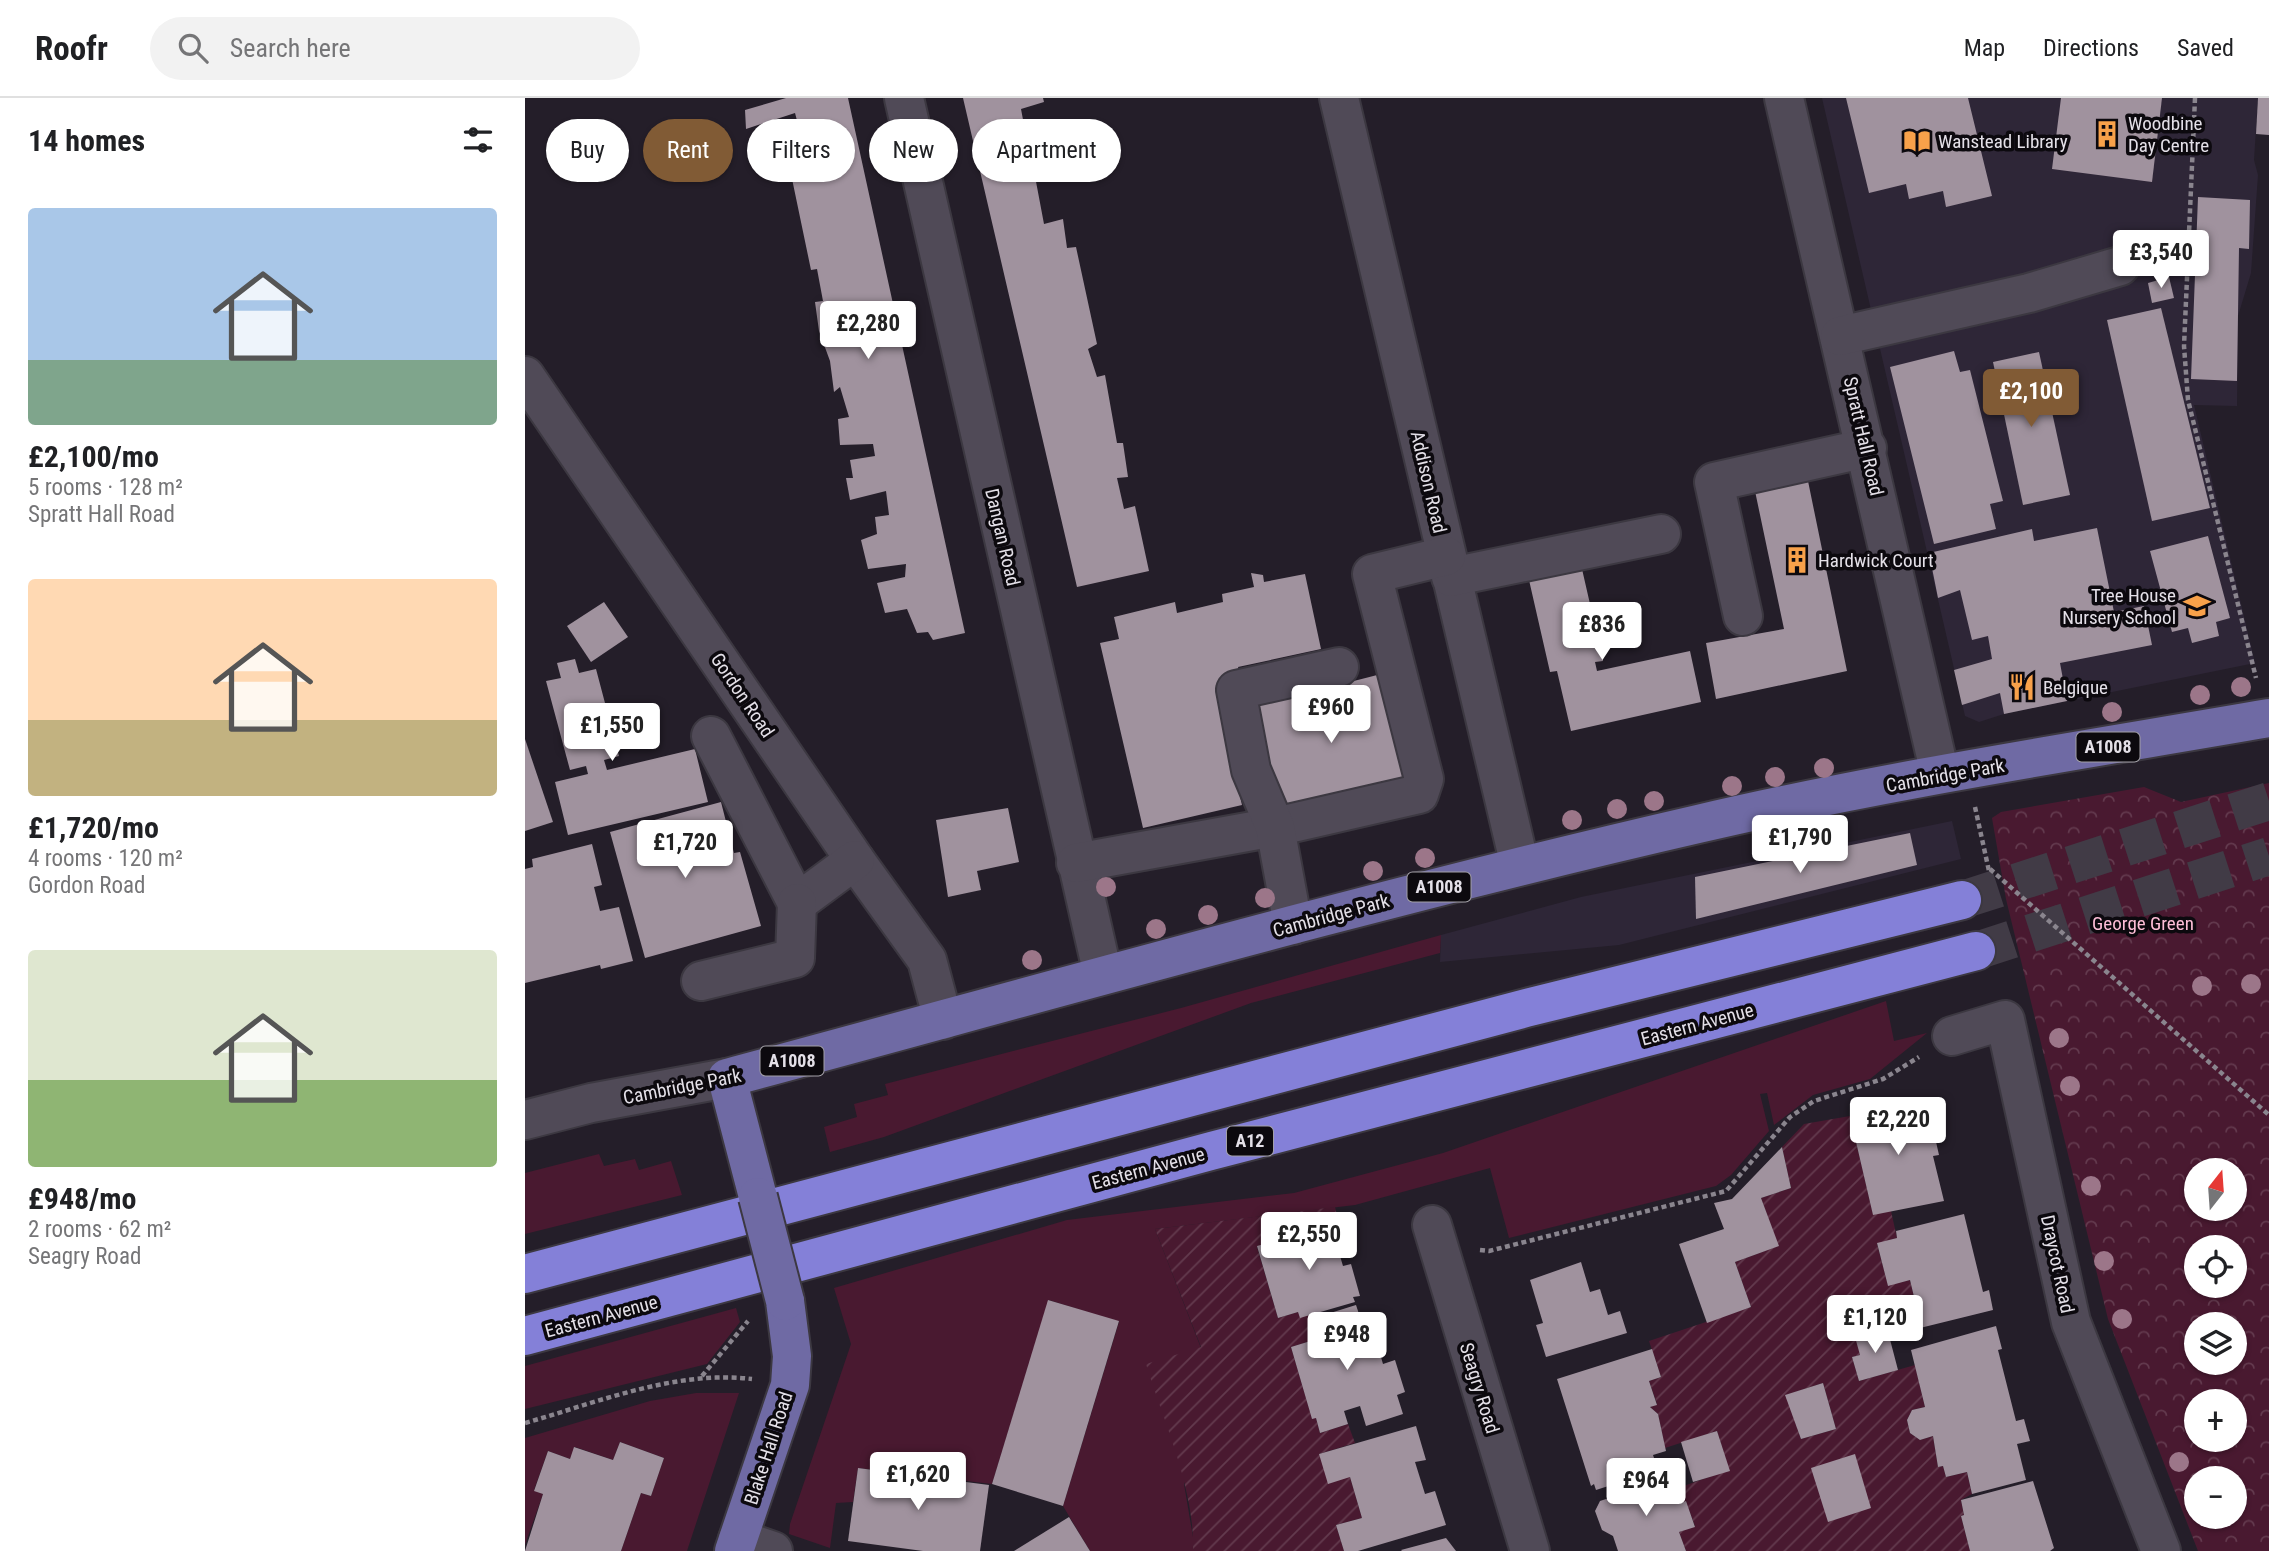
<!DOCTYPE html>
<html lang="en">
<head>
<meta charset="utf-8">
<style>
	body { margin:0; font-family:"Roboto Condensed",sans-serif; background:#f2f2f2; color:#202124; height:100vh; display:flex; flex-direction:column; font-size:26px; white-space:nowrap }
	* { box-sizing:border-box; margin:0 }
	p { font-size:23px; color:#757577 }
	.icon { flex:none; width:38px; height:38px; fill:none; stroke:currentColor; stroke-width:2; stroke-linecap:round; stroke-linejoin:round }
	.map { position:relative; flex:1; overflow:hidden }
	.panel { display:flex; flex-direction:column; background:#fff; width:525px }
	.panel>* { flex:none }
	.top-card { position:absolute; left:21px; top:21px; width:665px; height:63px; display:flex; gap:14px }
	.needle { width:46px; rotate:17deg }
	.controls { position:absolute; left:1659px; top:1060px; display:grid; gap:14px }
	.controls a { display:grid; place-items:center; width:63px; height:63px; border-radius:50%; background:#fff; box-shadow:0 2px 5px #0004; font-size:35px }
	.price { position:absolute; translate:-50% -60px; padding:0 16px; border-radius:7px; background:#fff; color:#222; font-size:23px; line-height:46px; filter:drop-shadow(0 2px 4px #0008) }
	.price::after { content:''; position:absolute; left:50%; top:42px; width:21px; height:16px; margin-left:-10px; background:inherit; clip-path:polygon(0 0,100% 0,50% 100%) }
	.price.selected { background:#815b35; color:#fff }
	ul { padding:0; list-style:none }
	li { display:grid; align-content:center; gap:14px; height:371px; padding:0 28px }
	li span { display:grid; place-items:center; height:217px; border-radius:7px; color:#555 }
	li>.icon { margin-inline-start:auto }
	span .icon { width:126px; height:126px; fill:#fffc; stroke-width:1 }
	li b { font-size:30px }
	h2 { display:flex; justify-content:space-between; align-items:center; height:84px; padding:0 28px; font-size:30px }
	.tag { padding:0 24px; border-radius:32px; background:#fff; box-shadow:0 2px 5px #0004; font-size:24px; line-height:63px }
	.tag.selected { background:#815b35; color:#fff }
	header { display:flex; align-items:center; gap:42px; box-sizing:border-box; height:98px; padding:0 35px; background:#fff; border-bottom:2px solid #e0e0e0 }
	header strong { font-size:33px }
	nav { display:flex; gap:38px; margin-inline-start:auto; font-size:24px }
	.search { width:490px; height:63px; background:#f2f2f2; display:flex; align-items:center; gap:18px; box-sizing:border-box; padding:0 24px; border-radius:38px; color:#757577; font-size:26px }
	main { display:flex; flex:1; min-height:0 }
	.map>svg:first-child { display:block }
</style>
</head>
<body>
<header>
<strong>Roofr</strong>
<div class="search"><svg class="icon" aria-label="search" viewBox="0 0 24 24"><circle cx="10" cy="10" r="6"/><path d="M15 15l6 6"/></svg>Search here</div>
<nav><a>Map</a><a>Directions</a><a>Saved</a></nav>
</header>
<main>
<section class="panel">
<h2>14 homes<svg class="icon" aria-label="filters" viewBox="0 0 24 24"><path d="M4 7h16M4 17h16"/><circle cx="9" cy="7" r="2"/><circle cx="15" cy="17" r="2"/></svg></h2>
<ul>
<li><span style="background:linear-gradient(#a9c7e8 70%,#7fa58c 0)"><svg class="icon" aria-label="home" viewBox="0 0 24 24"><path d="M3 11l9-7 9 7M6 9v11h12V9"/></svg></span><div><b>£2,100/mo</b><p>5 rooms · 128 m²</p><p>Spratt Hall Road</p></div></li>
<li><span style="background:linear-gradient(#ffd9b3 65%,#c2b280 0)"><svg class="icon" aria-label="home" viewBox="0 0 24 24"><path d="M3 11l9-7 9 7M6 9v11h12V9"/></svg></span><div><b>£1,720/mo</b><p>4 rooms · 120 m²</p><p>Gordon Road</p></div></li>
<li><span style="background:linear-gradient(#dfe7d0 60%,#8fb573 0)"><svg class="icon" aria-label="home" viewBox="0 0 24 24"><path d="M3 11l9-7 9 7M6 9v11h12V9"/></svg></span><div><b>£948/mo</b><p>2 rooms · 62 m²</p><p>Seagry Road</p></div></li>
</ul>
</section>
<div class="map">
<svg width="1744" height="1453" viewBox="0 0 1744 1453">
	<defs>
		<pattern id="park-crowns" width="20" height="18" patternUnits="userSpaceOnUse" patternTransform="scale(1.75)"><rect width="20" height="18" fill="#491930"/><path d="M2 6a3 3 0 1 1 6 0M12 15a3 3 0 1 1 6 0" fill="none" stroke="#633a4e"/></pattern>
		<pattern id="garden-furrows" width="10" height="10" patternUnits="userSpaceOnUse" patternTransform="scale(1.75)"><rect width="10" height="10" fill="#491930"/><path d="M-1 1l2-2M0 10L10 0M9 11l2-2" fill="none" stroke="#633a4e"/></pattern>
	</defs>
	<rect width="100%" height="100%" fill="#241e29"/>
	<g fill="#2e2637">
		<path d="M1297,0H1733L1729,62L1733,77L1726,175L1713,218L1712,308L1669,307L1730,565L1479,616L1454,624L1440,618Z"/>
		<path d="M1427,723L1436,761L1094,847L915,864L916,837L1056,799Z"/>
	</g>
	<g fill="#491930">
		<path d="M916,837L915,855L726,905L359,1039L305,1054L299,1029L332,1019L329,1006L363,997L360,986L656,910Z"/>
		<path d="M1361,903L1369,943L1402,935L1345,981L1288,997L1249,1027L1242,995L1235,996L1244,1033L1206,1077L1191,1088L984,1140L965,1070L830,1107L630,1131L676,1250L659,1386L668,1439V1453H565L538,1408L594,1224L524,1202L467,1386L333,1370L328,1404L311,1405L305,1450L264,1436L265,1426L326,1246L309,1190L542,1122L769,1095L918,1055Z"/>
		<path d="M74,1056L79,1068L110,1061L114,1072L146,1063L157,1097L0,1136V1075Z"/>
		<path d="M211,1210L215,1224L182,1266L0,1311V1268Z"/>
		<path d="M171,1295H214L162,1453H96L116,1395L126,1398L139,1360L95,1344L88,1362L50,1349L45,1361L23,1353L9,1392L18,1396L0,1447V1340L125,1303Z"/>
	</g>
	<path fill="url(#park-crowns)" fill-rule="evenodd" d="M1744,685V1453H1673L1583,1221L1481,801L1467,720L1476,714L1619,689L1656,704ZM1671,1073H1710V1111H1671ZM1671,1150H1710V1188H1671ZM1671,1227H1710V1265H1671ZM1671,1304H1710V1342H1671ZM1671,1381H1710V1419H1671Z"/>
	<g fill="url(#garden-furrows)" fill-rule="evenodd">
		<path d="M1325,1018L1348,1116L1366,1113L1372,1140L1352,1146L1363,1187L1385,1182L1390,1203L1348,1213L1353,1231L1331,1239L1335,1257L1327,1259L1334,1283L1390,1267L1400,1309L1387,1312L1382,1322L1385,1335L1395,1342L1408,1338L1413,1369L1418,1368L1421,1379L1442,1374L1447,1396L1436,1402L1439,1417L1436,1418L1445,1453H1161L1154,1434L1170,1428L1161,1404L1155,1405L1150,1391L1204,1372L1192,1333L1140,1350L1133,1316L1125,1309L1132,1306L1124,1283L1136,1279L1124,1243L1226,1209L1210,1164L1253,1148L1236,1100L1266,1090L1257,1049L1279,1026ZM1298,1285L1311,1331L1276,1341L1261,1297Z"/>
		<path d="M810,1109L814,1125L732,1149L753,1220L773,1214L785,1217L792,1241L766,1249L787,1320H791L795,1335L823,1326L830,1345L794,1356L825,1379L837,1420L811,1427L819,1453H668C670,1391 639,1325 621,1266L676,1249L630,1131Z"/>
	</g>
	<g fill="#a0929e">
		<path d="M261,0H323L440,535L408,542L403,534L392,535L382,511L360,515L352,485L380,479L381,466L343,471L336,442L352,436L350,419L364,417L361,393L325,402L321,380H328L325,362L350,358L348,346L315,347L313,321L324,319L315,289L309,294L305,263L294,233L290,204L298,203L292,171L286,172L261,52L279,49L270,15L221,31L220,12Z"/>
		<path d="M438,0H518L519,4L496,11L503,48L527,43L532,68L509,73L519,126L538,121L542,150L551,149L572,246L563,251L572,279L580,277L592,345H598L603,379L592,380L599,411L610,408L624,473L552,489Z"/>
		<path d="M1321,0H1443L1467,98L1421,109L1418,93L1384,101L1381,86L1344,95Z"/>
		<path d="M1536,0H1637L1627,84L1527,71Z"/>
		<path d="M1733,0H1744V37L1731,36Z"/>
		<path d="M1673,99L1725,102L1724,151L1714,150L1712,283L1666,281Z"/>
		<path d="M1644,179L1649,200L1627,205L1623,185Z"/>
		<path d="M1636,210L1685,410L1627,423L1582,222Z"/>
		<path d="M1429,253L1435,274L1445,272L1478,403L1465,406L1471,431L1409,446L1365,269Z"/>
		<path d="M1514,254L1545,397L1498,407L1468,264Z"/>
		<path d="M1283,383L1322,573L1191,601L1181,545L1259,531L1230,393Z"/>
		<path d="M1572,430L1589,514L1619,508L1627,547L1535,565L1542,603L1479,616L1475,595L1437,607L1429,572L1467,561L1463,538L1447,542L1435,492L1413,500L1404,455L1507,431L1509,443Z"/>
		<path d="M1683,438L1705,520L1691,524L1694,538L1667,545L1663,530L1647,534L1625,453Z"/>
		<path d="M1057,471L1078,563L1070,564L1072,573L1165,553L1176,604L1046,633L1032,573L1025,574L1004,482Z"/>
		<path d="M726,475L738,477L739,484L780,476L796,551L713,569L718,584L690,590L717,707L618,730L575,545L594,541L589,519L650,504L652,515L698,504L697,496L729,489Z"/>
		<path d="M79,504L103,539L66,564L42,528Z"/>
		<path d="M50,561L54,575L71,571L94,658L79,662L82,672L170,651L183,704L43,737L30,684L63,676L61,668L45,672L21,583L36,580L32,565Z"/>
		<path d="M860,575L888,686L771,715L748,699L720,611Z"/>
		<path d="M0,641L28,724L0,733Z"/>
		<path d="M196,704L209,755L215,754L236,828L120,860L85,734Z"/>
		<path d="M483,710L494,764L452,773L456,792L423,799L411,722Z"/>
		<path d="M1385,735L1392,767L1171,821L1170,779Z"/>
		<path d="M67,746L77,787L69,789L75,813L94,809L108,863L76,871L75,867L0,885V771L8,769L7,761Z"/>
		<path d="M1395,1001L1401,1028L1407,1026L1414,1057L1408,1058L1419,1103L1348,1117L1325,1018Z"/>
		<path d="M1257,1049L1266,1090L1236,1100L1254,1148L1210,1164L1226,1209L1182,1225L1154,1146L1199,1131L1189,1105L1207,1101Z"/>
		<path d="M1439,1116L1458,1194L1464,1192L1468,1212L1395,1230L1392,1221L1353,1231L1348,1213L1390,1203L1385,1182L1363,1188L1352,1145L1372,1140L1371,1133Z"/>
		<path d="M814,1125L823,1155L815,1158L818,1168L826,1166L835,1198L828,1199L830,1204L785,1217L775,1220L773,1214L753,1220L732,1148Z"/>
		<path d="M1056,1164L1065,1194L1075,1191L1083,1217L1095,1213L1102,1235L1021,1259L1011,1227L1018,1225L1005,1182Z"/>
		<path d="M523,1202L594,1223L538,1408L467,1386Z"/>
		<path d="M831,1207L838,1228L846,1225L858,1266L870,1262L880,1294L872,1297L878,1316L841,1328L835,1308L819,1313L823,1326L795,1335L791,1320L787,1321L766,1249L792,1241L786,1221Z"/>
		<path d="M1471,1228L1477,1251L1473,1252L1491,1323L1499,1321L1505,1343L1492,1346L1501,1382L1447,1396L1442,1374L1421,1379L1418,1368L1413,1369L1408,1338L1395,1342L1385,1335L1382,1322L1387,1312L1400,1309L1386,1252Z"/>
		<path d="M1362,1230L1373,1272L1334,1283L1327,1259L1335,1257L1330,1239Z"/>
		<path d="M1127,1251L1136,1279L1124,1283L1132,1307L1125,1309L1133,1316L1141,1353L1128,1357L1133,1372L1071,1392L1069,1386L1066,1388L1032,1281Z"/>
		<path d="M1298,1285L1311,1331L1276,1341L1260,1297Z"/>
		<path d="M891,1328L901,1362L890,1364L900,1396L910,1393L921,1427L833,1453H819L811,1427L837,1420L825,1379L803,1386L794,1356Z"/>
		<path d="M1192,1333L1205,1373L1168,1384L1156,1344Z"/>
		<path d="M95,1344L139,1360L126,1398L116,1395L96,1453H0L18,1396L9,1393L23,1353L45,1361L49,1349L88,1362Z"/>
		<path d="M1330,1356L1346,1410L1303,1424L1286,1370Z"/>
		<path d="M333,1370L464,1387L455,1453H398L323,1443Z"/>
		<path d="M1147,1379L1155,1405L1161,1403L1170,1429L1154,1434L1161,1453H1093L1088,1438L1077,1432L1070,1413L1075,1403Z"/>
		<path d="M1508,1383L1529,1450L1525,1453H1445L1436,1418L1439,1417L1436,1402Z"/>
		<path d="M544,1419L565,1453H489Z"/>
		<path d="M921,1440L931,1453H877L876,1452Z"/>
	</g>
	<g fill="none" stroke-linecap="round" stroke-linejoin="round">
		<g stroke="#413b46" stroke-width="38" stroke-dasharray="38 19" stroke-linecap="butt">
			<path d="M1437,802L1744,703"/>
			<path d="M1451,853L1744,758"/>
		</g>
		<defs>
			<g id="minor">
				<path d="M379,0L578,877"/>
				<path d="M814,0L995,768"/>
				<path d="M1259,0L1415,676"/>
				<path d="M1315,238L1504,195L1595,168"/>
				<path d="M0,278L330,762L402,862L418,922"/>
				<path d="M926,479L1136,436"/>
				<path d="M1218,518L1189,384L1342,350"/>
				<path d="M186,638L272,805L330,762"/>
				<path d="M551,765L750,729L894,696L899,681L847,476L921,458"/>
				<path d="M768,827L750,729L726,672L711,592L814,569"/>
				<path d="M176,883L270,860L272,805"/>
				<path d="M1427,938L1480,922L1546,1224L1636,1453"/>
				<path d="M0,1022L66,1005L202,980"/>
				<path d="M907,1127L1005,1453"/>
				<path d="M213,1441L248,1453"/>
			</g>
			<g id="major">
				<path d="M233,1099L202,980C525,893 847,801 1173,726C1361,682 1553,653 1744,620"/>
				<path d="M209,1453L265,1287L267,1258L260,1203"/>
			</g>
			<g id="highway">
				<path d="M0,1176L1001,910L1437,802"/>
				<path d="M0,1238L686,1053L1451,853"/>
			</g>
		</defs>
		<use href="#minor" stroke="#3c3841" stroke-width="42"/>
		<use href="#major" stroke="#3c3841" stroke-width="42"/>
		<use href="#highway" stroke="#3c3841" stroke-width="42"/>
		<g stroke="#8a858e" stroke-width="4.5" stroke-dasharray="5 3.5" stroke-linecap="butt">
			<path d="M1670,0L1659,248L1663,302L1731,580"/>
			<path d="M1450,709L1464,773"/>
			<path d="M1465,771L1744,1017"/>
			<path d="M955,1152L964,1153L1201,1093L1265,1019L1289,1003L1358,981L1394,959"/>
			<path d="M177,1278L223,1223"/>
			<path d="M0,1325C74,1304 150,1272 227,1281"/>
		</g>
		<use href="#minor" stroke="#504a57" stroke-width="38"/>
		<use href="#major" stroke="#6f6aa4" stroke-width="38"/>
		<use href="#highway" stroke="#8480d8" stroke-width="38"/>
		<defs>
			<path id="major-bridge" d="M233,1099L260,1203"/>
		</defs>
		<use href="#major-bridge" stroke="#3c3841" stroke-width="42" stroke-linecap="butt"/>
		<use href="#major-bridge" stroke="#6f6aa4" stroke-width="38"/>
	</g>
	<g fill="#9c7689">
		<circle cx="1716" cy="589" r="10"/>
		<circle cx="1675" cy="597" r="10"/>
		<circle cx="1587" cy="614" r="10"/>
		<circle cx="1299" cy="670" r="10"/>
		<circle cx="1250" cy="679" r="10"/>
		<circle cx="1207" cy="688" r="10"/>
		<circle cx="1129" cy="703" r="10"/>
		<circle cx="1092" cy="711" r="10"/>
		<circle cx="1047" cy="722" r="10"/>
		<circle cx="900" cy="760" r="10"/>
		<circle cx="848" cy="773" r="10"/>
		<circle cx="581" cy="789" r="10"/>
		<circle cx="740" cy="800" r="10"/>
		<circle cx="683" cy="817" r="10"/>
		<circle cx="631" cy="831" r="10"/>
		<circle cx="507" cy="862" r="10"/>
		<circle cx="1726" cy="886" r="10"/>
		<circle cx="1677" cy="888" r="10"/>
		<circle cx="1534" cy="940" r="10"/>
		<circle cx="1545" cy="988" r="10"/>
		<circle cx="1566" cy="1088" r="10"/>
		<circle cx="1579" cy="1163" r="10"/>
		<circle cx="1597" cy="1221" r="10"/>
		<circle cx="1654" cy="1364" r="10"/>
	</g>
	<defs>
		<symbol id="building-bare" viewBox="-9 -9 18 18"><path d="M-4-6H4V6H1V3H-1V6H-4ZM-2.5-4.3h1.7v1.8h-1.7ZM.8-4.3h1.7v1.8H.8ZM-2.5-1h1.7V.8h-1.7ZM.8-1h1.7V.8H.8Z" fill="#f8a14a" stroke="#0c090e" stroke-width="2.5" paint-order="stroke"/></symbol>
		<symbol id="library-bare" viewBox="-9 -9 18 18"><path d="M-6-4Q-3-5.5-.7-3.5V5Q-3 3-6 4ZM6-4Q3-5.5 .7-3.5V5Q3 3 6 4Z" fill="#f8a14a" stroke="#0c090e" stroke-width="2.5" paint-order="stroke"/></symbol>
		<symbol id="school-bare" viewBox="-9 -9 18 18"><path d="M0-5L7-2L0 1L-7-2ZM-4 1L0 2.5L4 1V4Q0 6-4 4Z" fill="#f8a14a" stroke="#0c090e" stroke-width="2.5" paint-order="stroke"/></symbol>
		<symbol id="restaurant-bare" viewBox="-9 -9 18 18"><path d="M-5-6h1v4h1v-4h1v4h1v-4h1v5L-1.5 .5V6h-2V.5L-5-1ZM5-6V6H3V1.5H1.5Q1.5-4 5-6Z" fill="#f8a14a" stroke="#0c090e" stroke-width="2.5" paint-order="stroke"/></symbol>
	</defs>
	<g fill-rule="evenodd">
		<use href="#building-bare" x="1563" y="17" width="38" height="38"/>
		<use href="#library-bare" x="1373" y="24" width="38" height="38"/>
		<use href="#building-bare" x="1253" y="443" width="38" height="38"/>
		<use href="#school-bare" x="1653" y="489" width="38" height="38"/>
		<use href="#restaurant-bare" x="1478" y="570" width="38" height="38"/>
	</g>
	<g text-anchor="middle" stroke-width="7" stroke-linejoin="round" paint-order="stroke">
		<g fill="#0c090e" stroke="#a3a0a7" stroke-width="2">
			<rect x="1551.5" y="634.5" width="63" height="29" rx="5"/>
			<rect x="882.5" y="774.5" width="63" height="29" rx="5"/>
			<rect x="235.5" y="948.5" width="63" height="29" rx="5"/>
			<rect x="702" y="1028.5" width="46" height="29" rx="5"/>
		</g>
		<g font-size="18" font-weight="bold" fill="#e4e0e8">
			<text x="1583" y="655">A1008</text>
			<text x="914" y="795">A1008</text>
			<text x="267" y="969">A1008</text>
			<text x="725" y="1049">A12</text>
		</g>
		<g font-size="19" fill="#e4e0e8" stroke="#0c090e" text-anchor="start">
			<text x="1603" y="32">Woodbine<tspan x="1603" dy="22">Day Centre</tspan></text>
			<text x="1413" y="50">Wanstead Library</text>
			<text x="1293" y="469">Hardwick Court</text>
			<text x="1651" y="504" text-anchor="end">Tree House<tspan x="1651" dy="22">Nursery School</tspan></text>
			<text x="1518" y="596">Belgique</text>
		</g>
		<g font-size="19" fill="#e4e0e8" stroke="#0c090e">
			<text transform="translate(1339 338) rotate(77)" y="7">Spratt Hall Road</text>
			<text transform="translate(904 384) rotate(77)" y="7">Addison Road</text>
			<text transform="translate(478 439) rotate(77)" y="7">Dangan Road</text>
			<text transform="translate(218 597) rotate(56)" y="7">Gordon Road</text>
			<text transform="translate(1420 677) rotate(-10)" y="7">Cambridge Park</text>
			<text transform="translate(806 817) rotate(-15)" y="7">Cambridge Park</text>
			<text transform="translate(1172 926) rotate(-15)" y="7">Eastern Avenue</text>
			<text transform="translate(157 988) rotate(-11)" y="7">Cambridge Park</text>
			<text transform="translate(623 1070) rotate(-15)" y="7">Eastern Avenue</text>
			<text transform="translate(1533 1166) rotate(78)" y="7">Draycot Road</text>
			<text transform="translate(76 1218) rotate(-15)" y="7">Eastern Avenue</text>
			<text transform="translate(955 1290) rotate(73)" y="7">Seagry Road</text>
			<text transform="translate(243 1350) rotate(-72)" y="7">Blake Hall Road</text>
		</g>
		<g font-size="19" fill="#febed7" stroke="#0c090e">
			<text x="1618" y="832">George Green</text>
		</g>
	</g>
</svg>
<div class="controls">
<a><svg class="needle" viewBox="-14 -14 28 28"><path d="M0-13l5 13h-10z" fill="#e53935"/><path d="M0 13l5-13h-10z" fill="#757577"/></svg></a>
<a><svg class="icon" aria-label="locate" viewBox="0 0 24 24"><circle cx="12" cy="12" r="6"/><path d="M12 2v4M12 18v4M2 12h4M18 12h4"/></svg></a>
<a><svg class="icon" aria-label="layers" viewBox="0 0 24 24"><path d="M12 4l9 5-9 5-9-5zM3 14l9 5 9-5"/></svg></a>
<a>+</a>
<a>−</a>
</div>
<b class="price" style="left:1636px;top:192px">£3,540</b>
<b class="price" style="left:343px;top:263px">£2,280</b>
<b class="price selected" style="left:1506px;top:331px">£2,100</b>
<b class="price" style="left:1077px;top:564px">£836</b>
<b class="price" style="left:806px;top:647px">£960</b>
<b class="price" style="left:87px;top:665px">£1,550</b>
<b class="price" style="left:1275px;top:777px">£1,790</b>
<b class="price" style="left:160px;top:782px">£1,720</b>
<b class="price" style="left:1373px;top:1059px">£2,220</b>
<b class="price" style="left:784px;top:1174px">£2,550</b>
<b class="price" style="left:1350px;top:1257px">£1,120</b>
<b class="price" style="left:822px;top:1274px">£948</b>
<b class="price" style="left:393px;top:1414px">£1,620</b>
<b class="price" style="left:1121px;top:1420px">£964</b>
<div class="top-card">
<a class="tag">Buy</a>
<a class="tag selected">Rent</a>
<a class="tag">Filters</a>
<a class="tag">New</a>
<a class="tag">Apartment</a>
</div>
</div>
</main>
</body>
</html>
